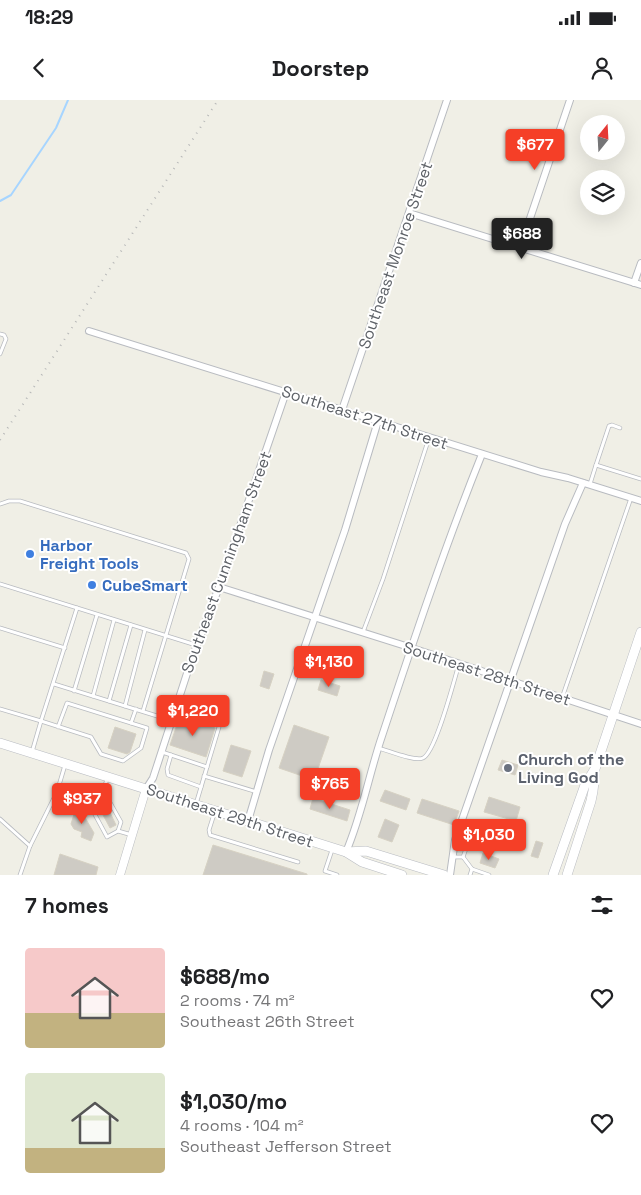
<!DOCTYPE html>
<html lang="en">
<head>
<meta charset="utf-8">
<style>
	body { margin:0; font-family:"Space Grotesk",sans-serif; background:#f6f6f6; color:#202124; height:100vh; display:flex; flex-direction:column; font-size:19px; white-space:nowrap }
	* { box-sizing:border-box; margin:0 }
	p { font-size:16px; color:#757577 }
	.icon { flex:none; width:28px; height:28px; fill:none; stroke:currentColor; stroke-width:2; stroke-linecap:round; stroke-linejoin:round }
	.map { position:relative; height:775px; overflow:hidden }
	.drawer { display:flex; flex-direction:column; background:#fff; flex:1 }
	.drawer>* { flex:none }
	.needle { width:32px; rotate:18deg }
	.buttons { position:absolute; left:580px; top:15px; display:grid; gap:10px }
	.buttons a { display:grid; place-items:center; width:45px; height:45px; border-radius:50%; background:#fff; box-shadow:0 5px 20px #0002; font-size:25px }
	.price { position:absolute; translate:-50% -42px; padding:0 11px; border-radius:5px; background:#f53f27; color:#fff; font-size:16px; line-height:32px; filter:drop-shadow(0 1px 2px #0008) }
	.price::after { content:''; position:absolute; left:50%; top:30px; width:15px; height:11px; margin-left:-8px; background:inherit; clip-path:polygon(0 0,100% 0,50% 100%) }
	.price.current { background:#222; color:#fff }
	ul { padding:0; list-style:none }
	li { display:flex; align-items:center; gap:15px; height:125px; padding:0 25px }
	li span { display:grid; place-items:center; flex:none; width:140px; height:100px; border-radius:5px; color:#555 }
	li>.icon { margin-inline-start:auto }
	span .icon { width:60px; height:60px; fill:#fffc; stroke-width:1 }
	li b { font-size:21px }
	h2 { display:flex; justify-content:space-between; align-items:center; height:60px; padding:0 25px; font-size:21px }
	.status { display:flex; justify-content:space-between; align-items:center; height:35px; padding:0 25px; background:#fff; direction:ltr }
	.status svg { height:14px; fill:currentColor }
	header { display:flex; justify-content:space-between; align-items:center; height:65px; padding:0 25px; background:#fff; font-size:22px; font-weight:600 }
	.map>svg:first-child { display:block }
</style>
</head>
<body>
<div class="status"><b>18:29</b><svg viewBox="0 0 49 12"><path d="M0 12V9h3v3zM5 12V6h3v6zM10 12V3h3v9zM15 12V0h3v12zM26 1h20v11H26zM47 4h2v5h-2z"/></svg></div>
<header><svg class="icon" aria-label="back" viewBox="0 0 24 24"><path d="M15 5l-7 7 7 7"/></svg>Doorstep<svg class="icon" aria-label="person" viewBox="0 0 24 24"><circle cx="12" cy="8" r="4"/><path d="M4 21q1-7 8-7t8 7"/></svg></header>
<div class="map">
<svg width="641" height="775" viewBox="0 0 641 775">
	<rect width="100%" height="100%" fill="#f0efe6"/>
	<g fill="none" stroke-linecap="round" stroke-linejoin="round">
		<path stroke="#a7d5ff" stroke-width="2" d="M0,101L11,95L56,28L68,0"/>
	</g>
	<g fill="#cecbc4" stroke="#d6d1c3">
		<path d="M264,571L274,574L269,589L260,586Z"/>
		<path d="M321,580L340,586L337,596L318,590Z"/>
		<path d="M180,616L215,628L206,657L170,645Z"/>
		<path d="M294,625L329,637L314,680L279,668Z"/>
		<path d="M115,627L136,634L130,652L127,654L108,648Z"/>
		<path d="M231,645L251,651L242,677L223,671Z"/>
		<path d="M502,660L518,665L515,675L498,670Z"/>
		<path d="M385,690L410,699L406,710L380,701Z"/>
		<path d="M102,696L116,725L110,728L95,700Z"/>
		<path d="M489,697L520,707L516,721L484,712Z"/>
		<path d="M313,698L350,710L347,721L310,709Z"/>
		<path d="M422,699L459,711L454,725L417,713Z"/>
		<path d="M80,709L94,733L91,741L81,737L82,732L74,729L71,724L75,711Z"/>
		<path d="M385,719L399,725L392,742L378,737Z"/>
		<path d="M536,741L543,743L538,758L531,756Z"/>
		<path d="M213,745L307,774V775H203Z"/>
		<path d="M483,753L499,759L495,768L480,763Z"/>
		<path d="M60,754L98,767L96,775H54Z"/>
	</g>
	<g fill="none" stroke-linecap="round" stroke-linejoin="round">
		<defs>
			<g id="service">
				<path d="M0,234L4,235L6,239L0,254"/>
				<path d="M596,365L609,326L612,325L620,328"/>
				<path d="M590,384L596,365L641,379"/>
				<path d="M0,404L9,401H20L186,453L189,459L143,611"/>
				<path d="M0,484L196,545"/>
				<path d="M0,528L65,548"/>
				<path d="M363,532L383,479L429,338"/>
				<path d="M54,584L170,620"/>
				<path d="M74,591L97,515"/>
				<path d="M93,596L114,520"/>
				<path d="M562,598L631,398"/>
				<path d="M109,601L131,525"/>
				<path d="M125,606L145,530"/>
				<path d="M176,606L214,620L219,624V627L207,667"/>
				<path d="M0,609L41,621L77,508"/>
				<path d="M131,623L136,609"/>
				<path d="M378,648C387,650 415,662 423,658C436,652 454,580 459,564"/>
				<path d="M32,652L41,621L91,637L101,654L123,661L141,648L147,628L67,603L58,627"/>
				<path d="M162,652L207,667L196,704"/>
				<path d="M171,655L167,669L168,675L201,687"/>
				<path d="M204,676L257,692"/>
				<path d="M108,677L103,690L86,698L107,737L118,731L132,735"/>
				<path d="M103,690L121,722L118,731"/>
				<path d="M215,711L209,730L210,735L298,762"/>
				<path d="M0,719L30,746"/>
				<path d="M332,750L325,771L337,775"/>
				<path d="M453,757H463L472,732L461,727"/>
				<path d="M463,757L472,769L470,775"/>
				<path d="M472,769L489,775"/>
				<path d="M20,775L30,746L57,692L65,665"/>
			</g>
			<g id="minor">
				<path d="M409,113L641,185"/>
				<path d="M520,148L570,0"/>
				<path d="M634,183L641,163"/>
				<path d="M89,231L541,372L568,378L641,401"/>
				<path d="M342,310L447,0"/>
				<path d="M219,487L412,548L641,624"/>
				<path d="M146,689L153,678L192,558L219,487L286,292"/>
				<path d="M248,721L269,650L345,430L378,321"/>
				<path d="M346,752C362,715 369,674 382,636C413,542 445,446 482,354"/>
				<path d="M450,775L455,740L565,424L583,383"/>
			</g>
			<path id="tertiary" d="M120,775L146,689"/>
			<g id="secondary">
				<path d="M0,643L346,752L362,762L402,775"/>
				<path d="M346,752L366,751L444,775"/>
				<path d="M553,775L585,685L595,669L641,532"/>
				<path d="M567,775L591,701L593,691L595,672"/>
			</g>
		</defs>
		<use href="#service" stroke="#b8bbc0" stroke-width="4.5"/>
		<use href="#minor" stroke="#b8bbc0" stroke-width="8"/>
		<use href="#tertiary" stroke="#b8bbc0" stroke-width="9"/>
		<use href="#secondary" stroke="#b9bcc2" stroke-width="10"/>
		<use href="#service" stroke="#fff" stroke-width="3"/>
		<use href="#minor" stroke="#fff" stroke-width="6"/>
		<use href="#tertiary" stroke="#fff" stroke-width="8"/>
		<use href="#secondary" stroke="#fff" stroke-width="9"/>
		<path stroke="#b7b8b8" stroke-width="2" stroke-dasharray="1 6" stroke-linecap="butt" d="M0,340L218,0"/>
	</g>
	<g fill="#3f7fe0" stroke="#fff" stroke-width="2">
		<circle cx="30" cy="454" r="5"/>
		<circle cx="92" cy="485" r="5"/>
	</g>
	<circle fill="#6b7280" stroke="#fff" stroke-width="2" cx="508" cy="668" r="5"/>
	<g text-anchor="middle" stroke-width="4" stroke-linejoin="round" paint-order="stroke">
		<g font-size="16" fill="#5d6167" stroke="#fff">
			<text transform="translate(395 155) rotate(-71)" y="6">Southeast Monroe Street</text>
			<text transform="translate(365 317) rotate(18)" y="6">Southeast 27th Street</text>
			<text transform="translate(226 462) rotate(-70)" y="6">Southeast Cunningham Street</text>
			<text transform="translate(487 573) rotate(18)" y="6">Southeast 28th Street</text>
			<text transform="translate(230 715) rotate(18)" y="6">Southeast 29th Street</text>
		</g>
		<g font-size="16" font-weight="bold" fill="#366cbe" stroke="#fff" text-anchor="start">
			<text x="40" y="451">Harbor<tspan x="40" dy="18">Freight Tools</tspan></text>
			<text x="102" y="491">CubeSmart</text>
		</g>
		<g font-size="16" font-weight="bold" fill="#5b616d" stroke="#fff" text-anchor="start">
			<text x="518" y="665">Church of the<tspan x="518" dy="18">Living God</tspan></text>
		</g>
	</g>
</svg>
<div class="buttons">
<a><svg class="needle" viewBox="-14 -14 28 28"><path d="M0-13l5 13h-10z" fill="#e53935"/><path d="M0 13l5-13h-10z" fill="#757577"/></svg></a>
<a><svg class="icon" aria-label="layers" viewBox="0 0 24 24"><path d="M12 4l9 5-9 5-9-5zM3 14l9 5 9-5"/></svg></a>
</div>
<b class="price" style="left:535px;top:71px">$677</b>
<b class="price current" style="left:522px;top:160px">$688</b>
<b class="price" style="left:329px;top:588px">$1,130</b>
<b class="price" style="left:193px;top:637px">$1,220</b>
<b class="price" style="left:330px;top:710px">$765</b>
<b class="price" style="left:82px;top:725px">$937</b>
<b class="price" style="left:489px;top:761px">$1,030</b>
</div>
<section class="drawer">
<h2>7 homes<svg class="icon" aria-label="filters" viewBox="0 0 24 24"><path d="M4 7h16M4 17h16"/><circle cx="9" cy="7" r="2"/><circle cx="15" cy="17" r="2"/></svg></h2>
<ul>
<li><span style="background:linear-gradient(#f6c9c9 65%,#c2b280 0)"><svg class="icon" aria-label="home" viewBox="0 0 24 24"><path d="M3 11l9-7 9 7M6 9v11h12V9"/></svg></span><div><b>$688/mo</b><p>2 rooms · 74 m²</p><p>Southeast 26th Street</p></div><svg class="icon" aria-label="heart" viewBox="0 0 24 24"><path d="M12 20l-8-8c-3-5 5-10 8-4 3-6 11-1 8 4z"/></svg></li>
<li><span style="background:linear-gradient(#dfe7d0 75%,#c2b280 0)"><svg class="icon" aria-label="home" viewBox="0 0 24 24"><path d="M3 11l9-7 9 7M6 9v11h12V9"/></svg></span><div><b>$1,030/mo</b><p>4 rooms · 104 m²</p><p>Southeast Jefferson Street</p></div><svg class="icon" aria-label="heart" viewBox="0 0 24 24"><path d="M12 20l-8-8c-3-5 5-10 8-4 3-6 11-1 8 4z"/></svg></li>
</ul>
</section>
</body>
</html>
